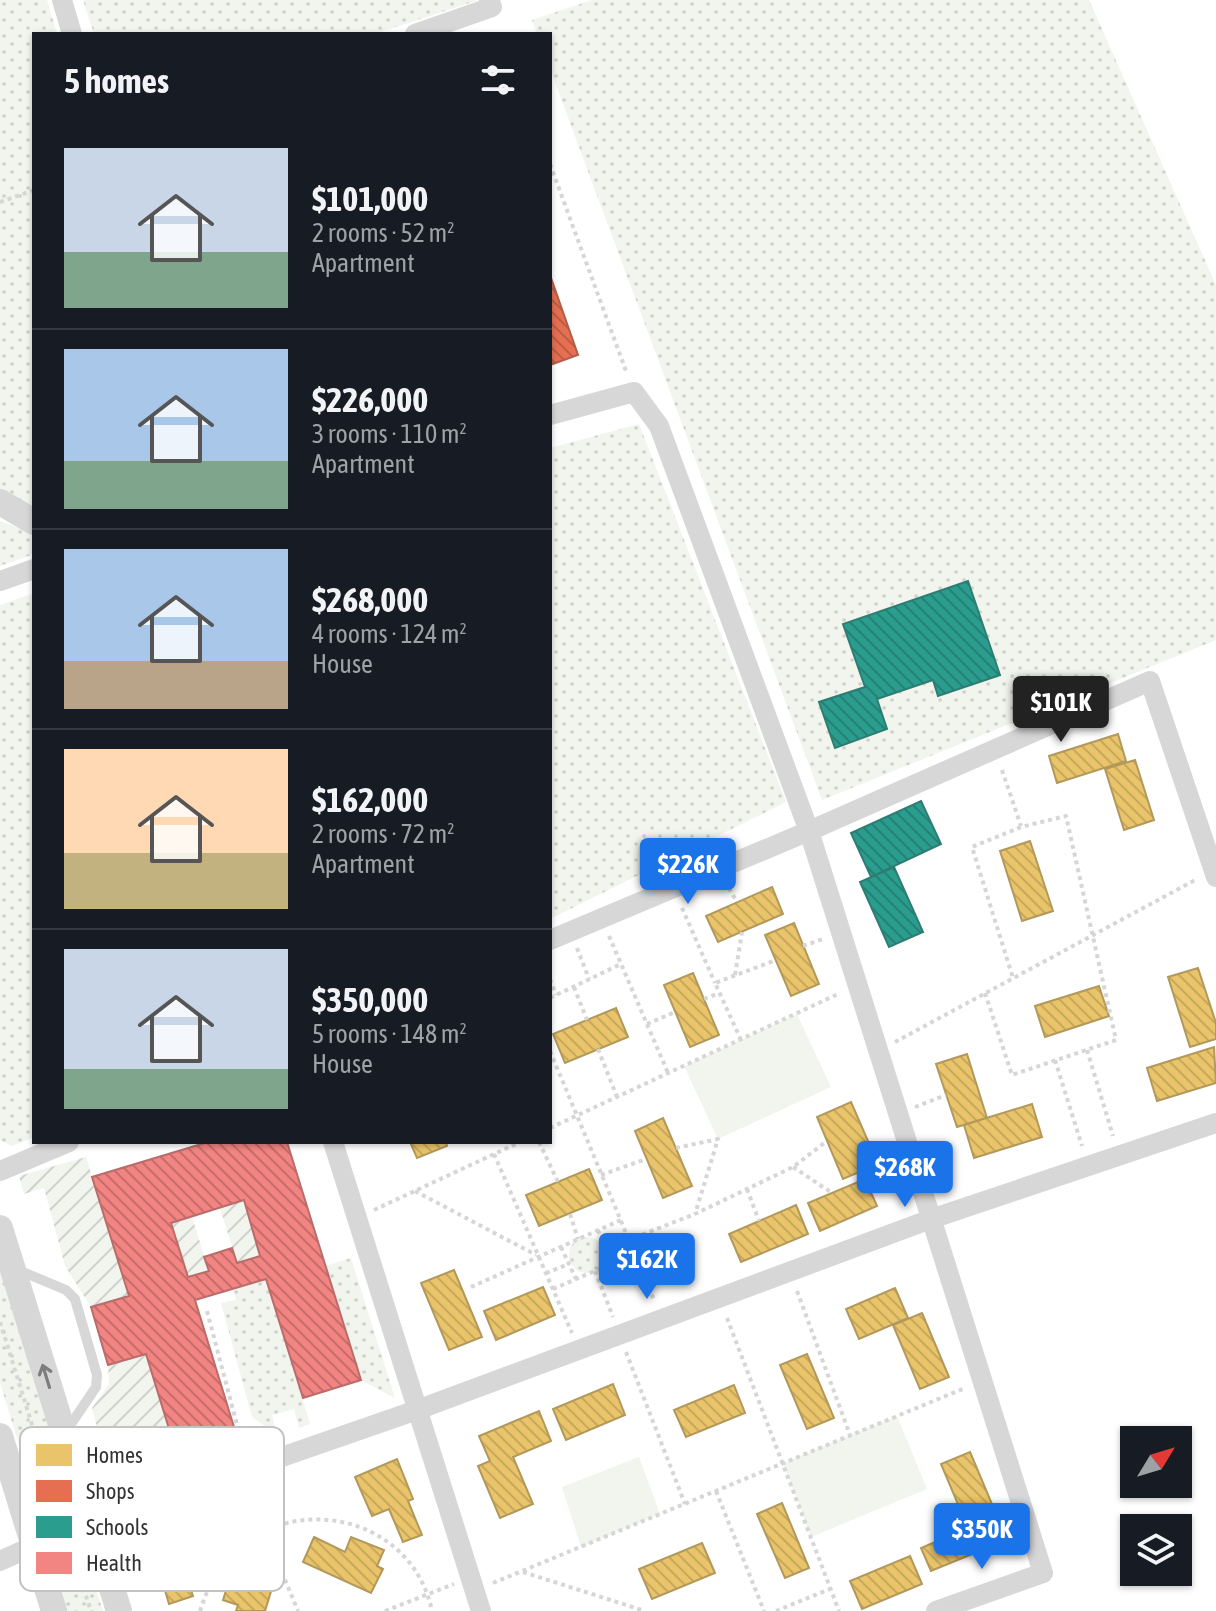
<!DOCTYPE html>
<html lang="en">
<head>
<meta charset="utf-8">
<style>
	body { margin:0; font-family:"Asap Condensed",sans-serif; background:#242831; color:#f1f3f6; height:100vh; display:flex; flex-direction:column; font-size:30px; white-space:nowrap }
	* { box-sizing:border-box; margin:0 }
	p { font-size:26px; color:#9ea1a6 }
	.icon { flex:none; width:44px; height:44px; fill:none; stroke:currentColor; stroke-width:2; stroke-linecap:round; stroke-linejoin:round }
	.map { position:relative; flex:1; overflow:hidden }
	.side { position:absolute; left:32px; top:32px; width:520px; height:1112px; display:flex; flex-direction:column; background:#171b24; border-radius:0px; box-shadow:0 2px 6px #0004 }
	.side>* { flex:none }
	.needle { width:52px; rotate:52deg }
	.controls { position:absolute; left:1120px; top:1426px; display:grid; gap:16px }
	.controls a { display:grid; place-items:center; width:72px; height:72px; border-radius:0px; background:#171b24; box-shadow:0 2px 6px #0004; font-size:40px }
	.price { position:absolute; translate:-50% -68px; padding:0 18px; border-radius:8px; background:#1a73e8; color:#fff; font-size:26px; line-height:52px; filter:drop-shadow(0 2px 4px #0008) }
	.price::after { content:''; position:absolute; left:50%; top:48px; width:24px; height:18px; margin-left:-12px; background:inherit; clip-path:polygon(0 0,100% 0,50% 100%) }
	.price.active { background:#222; color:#fff }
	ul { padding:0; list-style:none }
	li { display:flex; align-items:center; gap:24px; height:200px; padding:0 32px }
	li+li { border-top:2px solid #363941 }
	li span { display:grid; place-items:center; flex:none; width:224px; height:160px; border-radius:0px; color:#555 }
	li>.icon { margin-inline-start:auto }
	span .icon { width:96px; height:96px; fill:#fffc; stroke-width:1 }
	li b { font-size:34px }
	h2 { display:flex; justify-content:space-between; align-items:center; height:96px; padding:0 32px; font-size:34px }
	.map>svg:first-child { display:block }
</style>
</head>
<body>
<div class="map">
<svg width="1216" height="1611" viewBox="0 0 1216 1611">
	<defs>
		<pattern id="grass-dots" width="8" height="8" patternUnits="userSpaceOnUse" patternTransform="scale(2)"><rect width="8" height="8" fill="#f1f5ed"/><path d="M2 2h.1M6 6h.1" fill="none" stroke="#cfd2cc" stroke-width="1.8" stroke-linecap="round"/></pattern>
		<pattern id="garden-furrows" width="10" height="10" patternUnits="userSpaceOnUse" patternTransform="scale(2)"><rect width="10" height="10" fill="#f1f5ed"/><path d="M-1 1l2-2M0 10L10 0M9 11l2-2" fill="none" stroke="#cfd2cc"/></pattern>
		<pattern id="homes-back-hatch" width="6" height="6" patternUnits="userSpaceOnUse" patternTransform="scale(2)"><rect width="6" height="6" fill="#e9c46a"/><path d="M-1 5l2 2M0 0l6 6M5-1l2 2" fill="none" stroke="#c8a95c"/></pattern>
		<pattern id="shops-back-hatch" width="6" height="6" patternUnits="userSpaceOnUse" patternTransform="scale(2)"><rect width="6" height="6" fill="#e76f51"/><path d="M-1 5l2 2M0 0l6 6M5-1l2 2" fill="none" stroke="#bc5c44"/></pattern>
		<pattern id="schools-back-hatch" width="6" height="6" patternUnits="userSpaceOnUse" patternTransform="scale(2)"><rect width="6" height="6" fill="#2a9d8f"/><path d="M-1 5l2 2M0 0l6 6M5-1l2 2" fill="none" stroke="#258175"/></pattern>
		<pattern id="health-back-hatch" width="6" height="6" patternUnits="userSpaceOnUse" patternTransform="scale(2)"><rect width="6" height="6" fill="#f28482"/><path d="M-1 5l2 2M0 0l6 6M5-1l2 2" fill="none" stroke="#c56d6b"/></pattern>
	</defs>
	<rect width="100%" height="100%" fill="#fff"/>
	<g fill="url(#grass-dots)">
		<path d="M0,0H47L57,34H34V513L0,493Z"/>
		<path d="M83,0H476V1L374,34H94Z"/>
		<path d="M592,0H1089L1216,285V640L822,800L550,69V34H537L532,20Z"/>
		<path d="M639,424L786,802L550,919V448Z"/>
		<path d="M0,521L34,534V554L0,566Z"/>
		<path d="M34,593V1137L12,1146L0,1140V605Z"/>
		<circle cx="587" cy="1255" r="18"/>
		<path d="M351,1258L395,1398L361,1380L325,1266Z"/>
		<path d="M0,1259L69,1494L37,1503L0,1383Z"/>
		<path d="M266,1279L310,1424L299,1428L294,1409L272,1415L275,1427L265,1426L252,1417L221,1303L236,1300L233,1289Z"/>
		<path d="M81,1543L103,1611H67L50,1554Z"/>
	</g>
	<g fill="url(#garden-furrows)">
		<path d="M86,1157L129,1296L91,1307L65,1266L44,1188L24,1194L19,1176Z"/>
		<path d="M244,1200L260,1256L237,1263L220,1208Z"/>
		<path d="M192,1217L209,1271L188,1277L171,1223Z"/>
		<path d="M146,1354L170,1435L142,1485L114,1494L92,1408L109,1384L108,1365Z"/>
	</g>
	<g fill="#f1f5ed">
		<path d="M797,1014L831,1087L718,1139L684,1066Z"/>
		<path d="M897,1416L927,1489L811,1537L783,1463Z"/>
		<path d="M639,1457L660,1514L581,1547L562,1487Z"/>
	</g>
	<g fill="url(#homes-back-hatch)" stroke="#b2985a" stroke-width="2">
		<path d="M1118,734L1126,761L1057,783L1049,756Z"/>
		<path d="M1135,760L1154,820L1124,830L1105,769Z"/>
		<path d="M1030,841L1053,911L1022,921L1000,851Z"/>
		<path d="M772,887L783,914L718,942L706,916Z"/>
		<path d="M794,923L819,984L791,996L765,935Z"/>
		<path d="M1198,968L1216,1023V1039L1190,1047L1168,977Z"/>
		<path d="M693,973L719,1035L690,1047L664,985Z"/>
		<path d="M1099,986L1109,1016L1045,1037L1035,1006Z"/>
		<path d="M616,1008L628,1037L565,1063L553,1034Z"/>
		<path d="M1214,1047L1216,1083L1157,1101L1147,1068Z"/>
		<path d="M967,1054L987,1118L957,1127L936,1064Z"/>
		<path d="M851,1102L878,1164L843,1179L817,1117Z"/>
		<path d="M1032,1104L1042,1137L974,1158L964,1125Z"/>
		<path d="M663,1118L692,1186L663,1198L635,1131Z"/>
		<path d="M410,1142H446L447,1146L417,1158Z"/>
		<path d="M589,1169L602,1200L539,1226L526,1195Z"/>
		<path d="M865,1179L877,1206L820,1231L808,1203Z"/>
		<path d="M796,1205L808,1234L741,1262L729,1234Z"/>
		<path d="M454,1270L482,1337L449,1350L421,1283Z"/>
		<path d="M543,1287L555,1315L496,1340L484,1311Z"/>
		<path d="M895,1288L908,1318L859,1339L846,1309Z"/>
		<path d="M922,1313L949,1377L920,1389L893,1325Z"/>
		<path d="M807,1354L834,1418L807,1429L780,1365Z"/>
		<path d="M613,1384L625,1415L566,1440L553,1409Z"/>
		<path d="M734,1385L745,1413L686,1437L674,1410Z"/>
		<path d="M539,1411L551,1441L513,1457L533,1504L500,1518L478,1466L490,1461L479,1436Z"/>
		<path d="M970,1452L997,1516L968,1528L941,1464Z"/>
		<path d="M397,1459L413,1499L408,1501L422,1535L403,1542L389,1509L372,1516L355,1477Z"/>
		<path d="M782,1503L809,1568L785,1578L757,1514Z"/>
		<path d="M982,1522L992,1546L931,1571L921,1548Z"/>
		<path d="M194,1524L207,1564L185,1571L193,1596L169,1604L150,1539Z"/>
		<path d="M314,1537L345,1552L351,1537L384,1550L377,1566L383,1569L371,1593L303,1562Z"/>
		<path d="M702,1543L715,1573L652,1599L639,1569Z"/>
		<path d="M910,1556L922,1584L862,1609L850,1581Z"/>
		<path d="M235,1562L276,1575L265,1611H236L238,1605L223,1600Z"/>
	</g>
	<path fill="url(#shops-back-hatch)" stroke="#b15d48" stroke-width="2" d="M550,275L578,355L550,365Z"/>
	<g fill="url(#schools-back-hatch)" stroke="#2d7d73" stroke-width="2">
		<path d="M968,581L1000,675L938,696L933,680L877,699L887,729L835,748L819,702L865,687L843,624Z"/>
		<path d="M921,801L941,844L871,877L851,833Z"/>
		<path d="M894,867L923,932L889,947L860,882Z"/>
	</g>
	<path fill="url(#health-back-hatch)" stroke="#b96c6a" stroke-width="2" fill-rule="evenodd" d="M208,1142H287L361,1380L303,1398L266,1279L195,1300L234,1427L174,1445L146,1354L108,1365L91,1307L129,1296L92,1177ZM244,1200L260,1256L237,1263L232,1248L204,1257L209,1271L188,1277L171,1223Z"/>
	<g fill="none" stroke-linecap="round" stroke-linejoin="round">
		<g stroke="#d6d6d6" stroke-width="4" stroke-dasharray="4 4" stroke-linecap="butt">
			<path d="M550,164L626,371"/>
			<path d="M0,202L34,190"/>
			<path d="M1002,770L1021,826"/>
			<path d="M729,888L737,902"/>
			<path d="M682,908L715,983"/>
			<path d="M609,936L668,1073"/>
			<path d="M803,946L823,939"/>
			<path d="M577,948L589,979"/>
			<path d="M735,975L742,932"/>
			<path d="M550,979L556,995"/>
			<path d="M574,987L587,1020"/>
			<path d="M985,993L1012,1075L1116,1040L1066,816L1021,827L972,847L1013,978"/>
			<path d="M550,998L621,964"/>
			<path d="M704,999L719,993"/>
			<path d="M647,1024L675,1012"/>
			<path d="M741,1040L715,983L776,960"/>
			<path d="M895,1042L1197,879"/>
			<path d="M598,1049L617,1097"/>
			<path d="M1087,1050L1113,1136"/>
			<path d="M550,1051L654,1300"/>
			<path d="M1055,1060L1082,1146"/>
			<path d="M915,1107L946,1095"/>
			<path d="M550,1128L838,994"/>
			<path d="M539,1142L558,1182"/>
			<path d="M676,1148L718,1139L695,1214"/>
			<path d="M494,1154L572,1333"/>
			<path d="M793,1167L832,1193"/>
			<path d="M601,1175L646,1159"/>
			<path d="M747,1189L759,1221"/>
			<path d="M415,1191L536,1255"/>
			<path d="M374,1210L520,1142"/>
			<path d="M570,1214L578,1239"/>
			<path d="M598,1230L611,1264"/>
			<path d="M561,1247L576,1279"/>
			<path d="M605,1249L695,1214L793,1167L827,1141"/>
			<path d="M595,1271L613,1317"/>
			<path d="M546,1273L569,1264"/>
			<path d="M471,1287L621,1220"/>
			<path d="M553,1289L634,1254"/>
			<path d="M797,1291L850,1435"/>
			<path d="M207,1311L237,1425"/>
			<path d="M727,1318L839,1611"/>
			<path d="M0,1322L59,1511"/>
			<path d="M626,1352L685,1504"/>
			<path d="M248,1491L298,1611"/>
			<path d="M716,1491L764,1611"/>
			<path d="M71,1550L91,1611"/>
			<path d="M523,1572L645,1611"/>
			<path d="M493,1583L965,1388"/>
			<path d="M200,1611C208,1588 217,1564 237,1548C305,1492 413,1521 432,1611"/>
			<path d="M385,1611L454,1584"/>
			<path d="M776,1611L830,1589"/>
		</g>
		<g stroke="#d7d7d7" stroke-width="10">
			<path d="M18,1270L66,1290L75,1299L97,1375L96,1387L67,1430"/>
			<path d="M155,1501C154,1454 205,1450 241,1439L252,1440L280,1457"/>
		</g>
		<g stroke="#d7d7d7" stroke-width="20">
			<path d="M62,0L72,34"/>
			<path d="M415,34L492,7L489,0"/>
			<path d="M550,415L634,392L659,426L809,831L1043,1573L936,1611"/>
			<path d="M0,581L34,569"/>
			<path d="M550,940L809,831L1150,681L1216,877"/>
			<path d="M333,1142L481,1611"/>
			<path d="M0,1171L69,1142"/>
			<path d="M0,1561L91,1520L155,1501L417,1410L931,1219L1216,1123"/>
		</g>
		<g stroke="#d7d7d7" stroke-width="26">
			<path d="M0,502L34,522"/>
			<path d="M0,1228L119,1611"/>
			<path d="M0,1436L54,1611"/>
		</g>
	</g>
	<defs><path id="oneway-shaft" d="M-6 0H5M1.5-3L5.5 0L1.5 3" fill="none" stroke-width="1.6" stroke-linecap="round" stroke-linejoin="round" transform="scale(2)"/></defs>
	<use stroke="#7d7d7d" href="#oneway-shaft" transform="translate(46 1376) rotate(-107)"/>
	<rect x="20" y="1427" width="264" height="164" rx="12" fill="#fff" stroke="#c2c2c2" stroke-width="2"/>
	<rect x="36" y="1444" width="36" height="22" fill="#e9c46a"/>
	<rect x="36" y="1480" width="36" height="22" fill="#e76f51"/>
	<rect x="36" y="1516" width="36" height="22" fill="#2a9d8f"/>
	<rect x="36" y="1552" width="36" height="22" fill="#f28482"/>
	<g font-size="22" fill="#333">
		<text x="86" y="1463">Homes</text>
		<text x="86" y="1499">Shops</text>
		<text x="86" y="1535">Schools</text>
		<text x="86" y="1571">Health</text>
	</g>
</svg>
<div class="controls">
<a><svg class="needle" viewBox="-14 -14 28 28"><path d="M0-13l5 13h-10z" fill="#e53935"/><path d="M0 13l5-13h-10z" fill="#9ea1a6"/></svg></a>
<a><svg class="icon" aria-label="layers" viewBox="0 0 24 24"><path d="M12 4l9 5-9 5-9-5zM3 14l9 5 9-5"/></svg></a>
</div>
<b class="price active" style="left:1061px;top:744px">$101K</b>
<b class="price" style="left:688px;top:906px">$226K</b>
<b class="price" style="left:905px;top:1209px">$268K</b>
<b class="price" style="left:647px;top:1301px">$162K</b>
<b class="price" style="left:982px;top:1571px">$350K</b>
<section class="side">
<h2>5 homes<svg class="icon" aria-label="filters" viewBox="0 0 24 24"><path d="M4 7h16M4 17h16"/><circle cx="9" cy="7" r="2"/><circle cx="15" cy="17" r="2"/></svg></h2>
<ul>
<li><span style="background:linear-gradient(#c9d6e8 65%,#7fa58c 0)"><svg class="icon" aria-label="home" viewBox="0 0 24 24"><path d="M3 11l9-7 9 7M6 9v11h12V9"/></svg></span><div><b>$101,000</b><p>2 rooms · 52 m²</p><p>Apartment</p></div></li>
<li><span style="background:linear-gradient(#a9c7e8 70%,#7fa58c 0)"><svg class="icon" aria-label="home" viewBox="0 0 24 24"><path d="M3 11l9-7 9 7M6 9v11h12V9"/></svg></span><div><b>$226,000</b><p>3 rooms · 110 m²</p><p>Apartment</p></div></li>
<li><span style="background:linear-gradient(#a9c7e8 70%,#b9a48a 0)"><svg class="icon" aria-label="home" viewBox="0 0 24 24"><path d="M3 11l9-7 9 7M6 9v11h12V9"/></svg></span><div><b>$268,000</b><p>4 rooms · 124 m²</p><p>House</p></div></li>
<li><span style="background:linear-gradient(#ffd9b3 65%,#c2b280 0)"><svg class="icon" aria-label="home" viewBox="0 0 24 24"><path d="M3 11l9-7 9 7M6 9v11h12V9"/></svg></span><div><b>$162,000</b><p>2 rooms · 72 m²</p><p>Apartment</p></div></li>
<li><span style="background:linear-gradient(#c9d6e8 75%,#7fa58c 0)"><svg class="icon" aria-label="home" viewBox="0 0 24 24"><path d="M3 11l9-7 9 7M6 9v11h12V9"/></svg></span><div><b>$350,000</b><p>5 rooms · 148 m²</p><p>House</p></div></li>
</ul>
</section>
</div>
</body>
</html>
